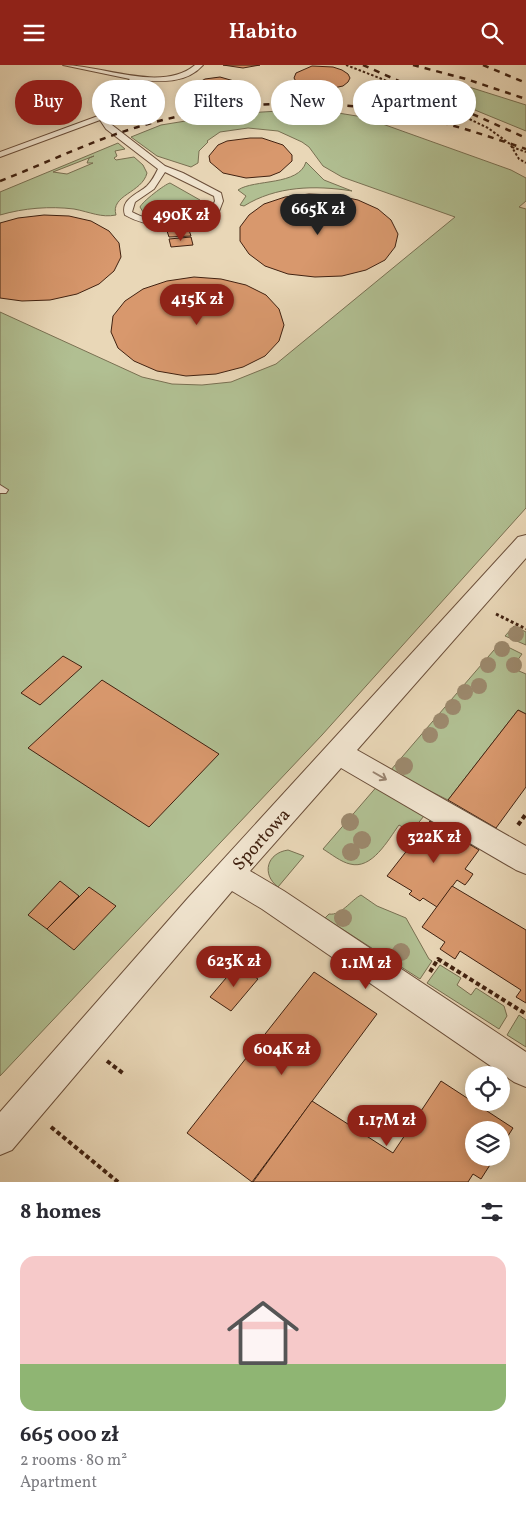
<!DOCTYPE html>
<html lang="en">
<head>
<meta charset="utf-8">
<style>
	body { margin:0; font-family:Vollkorn,serif; background:#f7f7f7; color:#2b2b33; height:100vh; display:flex; flex-direction:column; font-size:19px; white-space:nowrap }
	* { box-sizing:border-box; margin:0 }
	p { font-size:16px; color:#7c7c81 }
	.icon { flex:none; width:28px; height:28px; fill:none; stroke:currentColor; stroke-width:2; stroke-linecap:round; stroke-linejoin:round }
	.map { position:relative; height:1117px; overflow:hidden }
	.details { display:flex; flex-direction:column; background:#fff; flex:1 }
	.details>* { flex:none }
	.banner { position:absolute; left:15px; top:15px; width:496px; height:45px; display:flex; gap:10px }
	.controls { position:absolute; left:465px; top:1001px; display:grid; gap:10px }
	.controls a { display:grid; place-items:center; width:45px; height:45px; border-radius:50%; background:#fff; box-shadow:0 2px 12px #0003; font-size:25px }
	.price { position:absolute; translate:-50% -42px; padding:0 11px; border-radius:18px; background:#8f2418; color:#fff; font-size:16px; line-height:32px; filter:drop-shadow(0 1px 2px #0008) }
	.price::after { content:''; position:absolute; left:50%; top:30px; width:15px; height:11px; margin-left:-8px; background:inherit; clip-path:polygon(0 0,100% 0,50% 100%) }
	.price.on { background:#222; color:#fff }
	ul { padding:0; list-style:none }
	li { display:grid; align-content:center; gap:10px; height:265px; padding:0 20px }
	li+li { border-top:1px solid #e1e1e2 }
	li span { display:grid; place-items:center; height:155px; border-radius:15px; color:#555 }
	li>.icon { margin-inline-start:auto }
	span .icon { width:90px; height:90px; fill:#fffc; stroke-width:1 }
	li b { font-size:21px }
	h2 { display:flex; justify-content:space-between; align-items:center; height:60px; padding:0 20px; font-size:21px }
	.chip { padding:0 18px; border-radius:22px; background:#fff; box-shadow:0 2px 12px #0003; font-size:18px; line-height:45px }
	.chip.on { background:#8f2418; color:#fff }
	header { display:flex; justify-content:space-between; align-items:center; height:65px; padding:0 20px; background:#8f2418; color:#fff; font-size:22px; font-weight:600 }
	.map>svg:first-child { display:block }
</style>
</head>
<body>
<header><svg class="icon" aria-label="menu" viewBox="0 0 24 24"><path d="M4 6h16M4 12h16M4 18h16"/></svg>Habito<svg class="icon" aria-label="search" viewBox="0 0 24 24"><circle cx="10" cy="10" r="6"/><path d="M15 15l6 6"/></svg></header>
<div class="map">
<svg width="526" height="1117" viewBox="0 0 526 1117">
	<rect width="100%" height="100%" fill="#e9d7b7"/>
	<filter id="stains"><feTurbulence type="fractalNoise" baseFrequency=".004" numOctaves="4"/><feColorMatrix values="0 0 0 0 .2 0 0 0 0 .09 0 0 0 0 .02 0 0 0 .5 -.17"/></filter>
	<radialGradient id="worn" r=".72"><stop offset=".6" stop-color="#630" stop-opacity="0"/><stop offset="1" stop-color="#630" stop-opacity=".3"/></radialGradient>
	<g fill="#b1bf92" stroke="#797052" fill-rule="evenodd">
		<path d="M469,22L526,40V66L470,43Z"/>
		<path d="M313,44L363,52L511,105L526,113V136L519,142L526,144V443L322,670L0,1011V247L142,312L172,319L202,320L231,317L276,299L455,152L342,112L323,101L309,82L302,77L278,66L248,63L220,67L207,76L208,77L199,86L198,98L191,102L157,91L131,72L161,60L229,49Z"/>
		<path d="M118,78L125,84L115,86L117,91L114,93L116,95L134,92L143,100L147,108C142,128 110,130 116,150C101,153 90,147 74,144C50,141 24,143 0,150V127ZM94,91L89,93L87,98H93L67,109L53,107Z"/>
		<path d="M306,97L324,115L352,126C315,120 276,121 244,141L240,140L246,131L238,125C254,114 299,121 306,97Z"/>
		<path d="M170,118L200,135L201,141L193,149L157,152L143,147L140,142C142,137 165,119 170,118Z"/>
		<path d="M514,561L526,567V580L505,571Z"/>
		<path d="M500,578L522,589L512,603L526,609V649L518,645L448,735L390,706Z"/>
		<path d="M379,719L428,746L411,767L399,760C388,775 372,805 350,799C341,797 331,789 323,784Z"/>
		<path d="M288,785L304,791L278,822C261,809 267,788 288,785Z"/>
		<path d="M361,830L377,841L406,853L429,894L432,896L420,914L325,853L329,849C341,851 351,835 361,830Z"/>
		<path d="M440,900L461,913L457,920L471,930L476,923L504,941L507,951L499,964L427,918Z"/>
		<path d="M519,950L526,955V982L507,970Z"/>
	</g>
	<g fill="#d8986d" stroke="#412211">
		<path d="M223,0H260L243,3Z"/>
		<path d="M312,1L333,2L342,5L348,9L350,13L348,17L343,21L324,25L304,22L297,18L294,13L296,8Z"/>
		<path d="M220,12L234,16L237,19V23L228,29L220,31L204,29L196,23V19L205,14Z"/>
		<path d="M250,73H262L283,80L292,90V96L280,107L270,111L246,113L223,108L210,97L209,91L218,80L227,76Z"/>
		<path d="M309,129L334,130L358,135L378,144L391,155L398,169L395,182L385,195L366,205L342,211L315,212L288,209L265,201L249,189L240,176V162L249,150L264,139L285,132Z"/>
		<path d="M44,150L69,151L91,156L109,166L119,178L121,192L114,206L99,219L77,229L50,235L22,236L0,233V158L18,153Z"/>
		<path d="M189,165L191,171L169,172L167,166Z"/>
		<path d="M191,172L193,180L171,182L169,174Z"/>
		<path d="M194,212L221,214L246,220L266,230L279,244L284,260L279,276L265,291L243,302L216,309L186,311L157,306L134,296L118,283L111,267L113,251L125,236L143,224L167,216Z"/>
		<path d="M63,591L82,602L40,640L21,628Z"/>
		<path d="M102,615L219,689L149,762L28,683Z"/>
		<path d="M518,645L526,649V722L496,763L448,735Z"/>
		<path d="M430,756L479,785L465,804L473,809L469,815L465,820L457,815L437,842L423,833L420,836L409,829L412,826L387,811Z"/>
		<path d="M60,816L79,831L47,864L28,850Z"/>
		<path d="M452,821L526,865V938L516,932L521,925L460,886L455,894L440,884L445,877L422,862Z"/>
		<path d="M89,822L116,841L74,885L47,864Z"/>
		<path d="M237,900L258,914L231,946L210,932Z"/>
		<path d="M314,907L377,949L252,1117L187,1068Z"/>
		<path d="M441,1016L513,1063L501,1082V1065H474V1092H495L481,1114L473,1109L468,1117H253L312,1036L393,1088Z"/>
	</g>
	<g fill="none" stroke-linecap="round" stroke-linejoin="round">
		<defs>
			<g id="lane">
				<path d="M63,0C102,0 162,28 195,0H203C186,19 161,17 138,15L106,45L107,54L112,60L165,101L183,108L221,128L223,136L218,149C190,162 152,166 125,150C120,134 138,129 147,121C152,116 155,110 158,104L106,64L100,55L0,92V87L98,51L99,42L130,14ZM165,107L214,131L215,136L211,145C188,156 155,160 132,147L135,137L154,124Z"/>
				<path d="M0,420L8,425L6,428H0Z"/>
			</g>
			<path id="street" d="M526,470V493L357,685L526,781V809L516,805L341,703L250,806L284,826L526,987V1022L514,1017L262,844L232,826L12,1085L0,1090V1047L188,833L518,472Z"/>
		</defs>
		<use href="#lane" stroke="#6b4f3a" stroke-width="2"/>
		<use href="#street" stroke="#6b4f3a" stroke-width="2"/>
		<g stroke="#412211" stroke-width="2" stroke-dasharray="2.5 2" stroke-linecap="butt">
			<path d="M346,0L400,21L488,63L510,79L519,94L526,98"/>
			<path d="M512,82L526,87"/>
		</g>
		<path stroke="#412211" stroke-width="3" stroke-dasharray="3 2.5" stroke-linecap="butt" d="M496,549L526,564"/>
		<g stroke="#412211" stroke-width="4" stroke-dasharray="4.5 3" stroke-linecap="butt">
			<path d="M518,760L526,749"/>
			<path d="M430,907L438,894L526,949"/>
			<path d="M107,996L124,1009"/>
			<path d="M51,1062L118,1117"/>
		</g>
		<use href="#lane" fill="#f1e5d0" fill-rule="evenodd"/>
		<use href="#street" fill="#f1e5d0" fill-rule="evenodd"/>
		<g stroke="#412211" stroke-width="2.5" stroke-dasharray="6 6" stroke-linecap="butt">
			<path d="M363,0L526,73"/>
			<path d="M413,0L466,14L526,34"/>
			<path d="M483,0L526,18"/>
			<path d="M0,116C49,97 97,73 148,59C233,35 324,32 410,50C449,58 488,71 526,84"/>
		</g>
	</g>
	<g fill="#9c896d">
		<circle cx="516" cy="569" r="8"/>
		<circle cx="502" cy="584" r="8"/>
		<circle cx="488" cy="600" r="8"/>
		<circle cx="514" cy="600" r="8"/>
		<circle cx="479" cy="621" r="8"/>
		<circle cx="465" cy="627" r="8"/>
		<circle cx="453" cy="642" r="8"/>
		<circle cx="441" cy="656" r="8"/>
		<circle cx="430" cy="670" r="8"/>
		<circle cx="404" cy="701" r="9"/>
		<circle cx="350" cy="757" r="9"/>
		<circle cx="362" cy="775" r="9"/>
		<circle cx="351" cy="787" r="9"/>
		<circle cx="343" cy="853" r="9"/>
		<circle cx="401" cy="887" r="9"/>
	</g>
	<defs><path id="oneway-shaft" d="M-6 0H5M1.5-3L5.5 0L1.5 3" fill="none" stroke-width="1.6" stroke-linecap="round" stroke-linejoin="round" transform="scale(1.25)"/></defs>
	<use stroke="#998470" href="#oneway-shaft" transform="translate(380 711) rotate(30)"/>
	<g text-anchor="middle" stroke-width="5" stroke-linejoin="round" paint-order="stroke">
		<g font-size="18" fill="#412211" stroke="#f1e5d0">
			<text transform="translate(261 774) rotate(-48)" y="6">Sportowa</text>
		</g>
	</g>
	<rect width="100%" height="100%" filter="url(#stains)"/>
	<rect width="100%" height="100%" fill="url(#worn)"/>
</svg>
<div class="controls">
<a><svg class="icon" aria-label="locate" viewBox="0 0 24 24"><circle cx="12" cy="12" r="6"/><path d="M12 2v4M12 18v4M2 12h4M18 12h4"/></svg></a>
<a><svg class="icon" aria-label="layers" viewBox="0 0 24 24"><path d="M12 4l9 5-9 5-9-5zM3 14l9 5 9-5"/></svg></a>
</div>
<b class="price on" style="left:318px;top:171px">665K zł</b>
<b class="price" style="left:181px;top:177px">490K zł</b>
<b class="price" style="left:197px;top:261px">415K zł</b>
<b class="price" style="left:434px;top:799px">322K zł</b>
<b class="price" style="left:234px;top:923px">623K zł</b>
<b class="price" style="left:366px;top:925px">1.1M zł</b>
<b class="price" style="left:282px;top:1011px">604K zł</b>
<b class="price" style="left:387px;top:1082px">1.17M zł</b>
<div class="banner">
<a class="chip on">Buy</a>
<a class="chip">Rent</a>
<a class="chip">Filters</a>
<a class="chip">New</a>
<a class="chip">Apartment</a>
</div>
</div>
<section class="details">
<h2>8 homes<svg class="icon" aria-label="filters" viewBox="0 0 24 24"><path d="M4 7h16M4 17h16"/><circle cx="9" cy="7" r="2"/><circle cx="15" cy="17" r="2"/></svg></h2>
<ul>
<li><span style="background:linear-gradient(#f6c9c9 70%,#8fb573 0)"><svg class="icon" aria-label="home" viewBox="0 0 24 24"><path d="M3 11l9-7 9 7M6 9v11h12V9"/></svg></span><div><b>665 000 zł</b><p>2 rooms · 80 m²</p><p>Apartment</p></div></li>
</ul>
</section>
</body>
</html>
